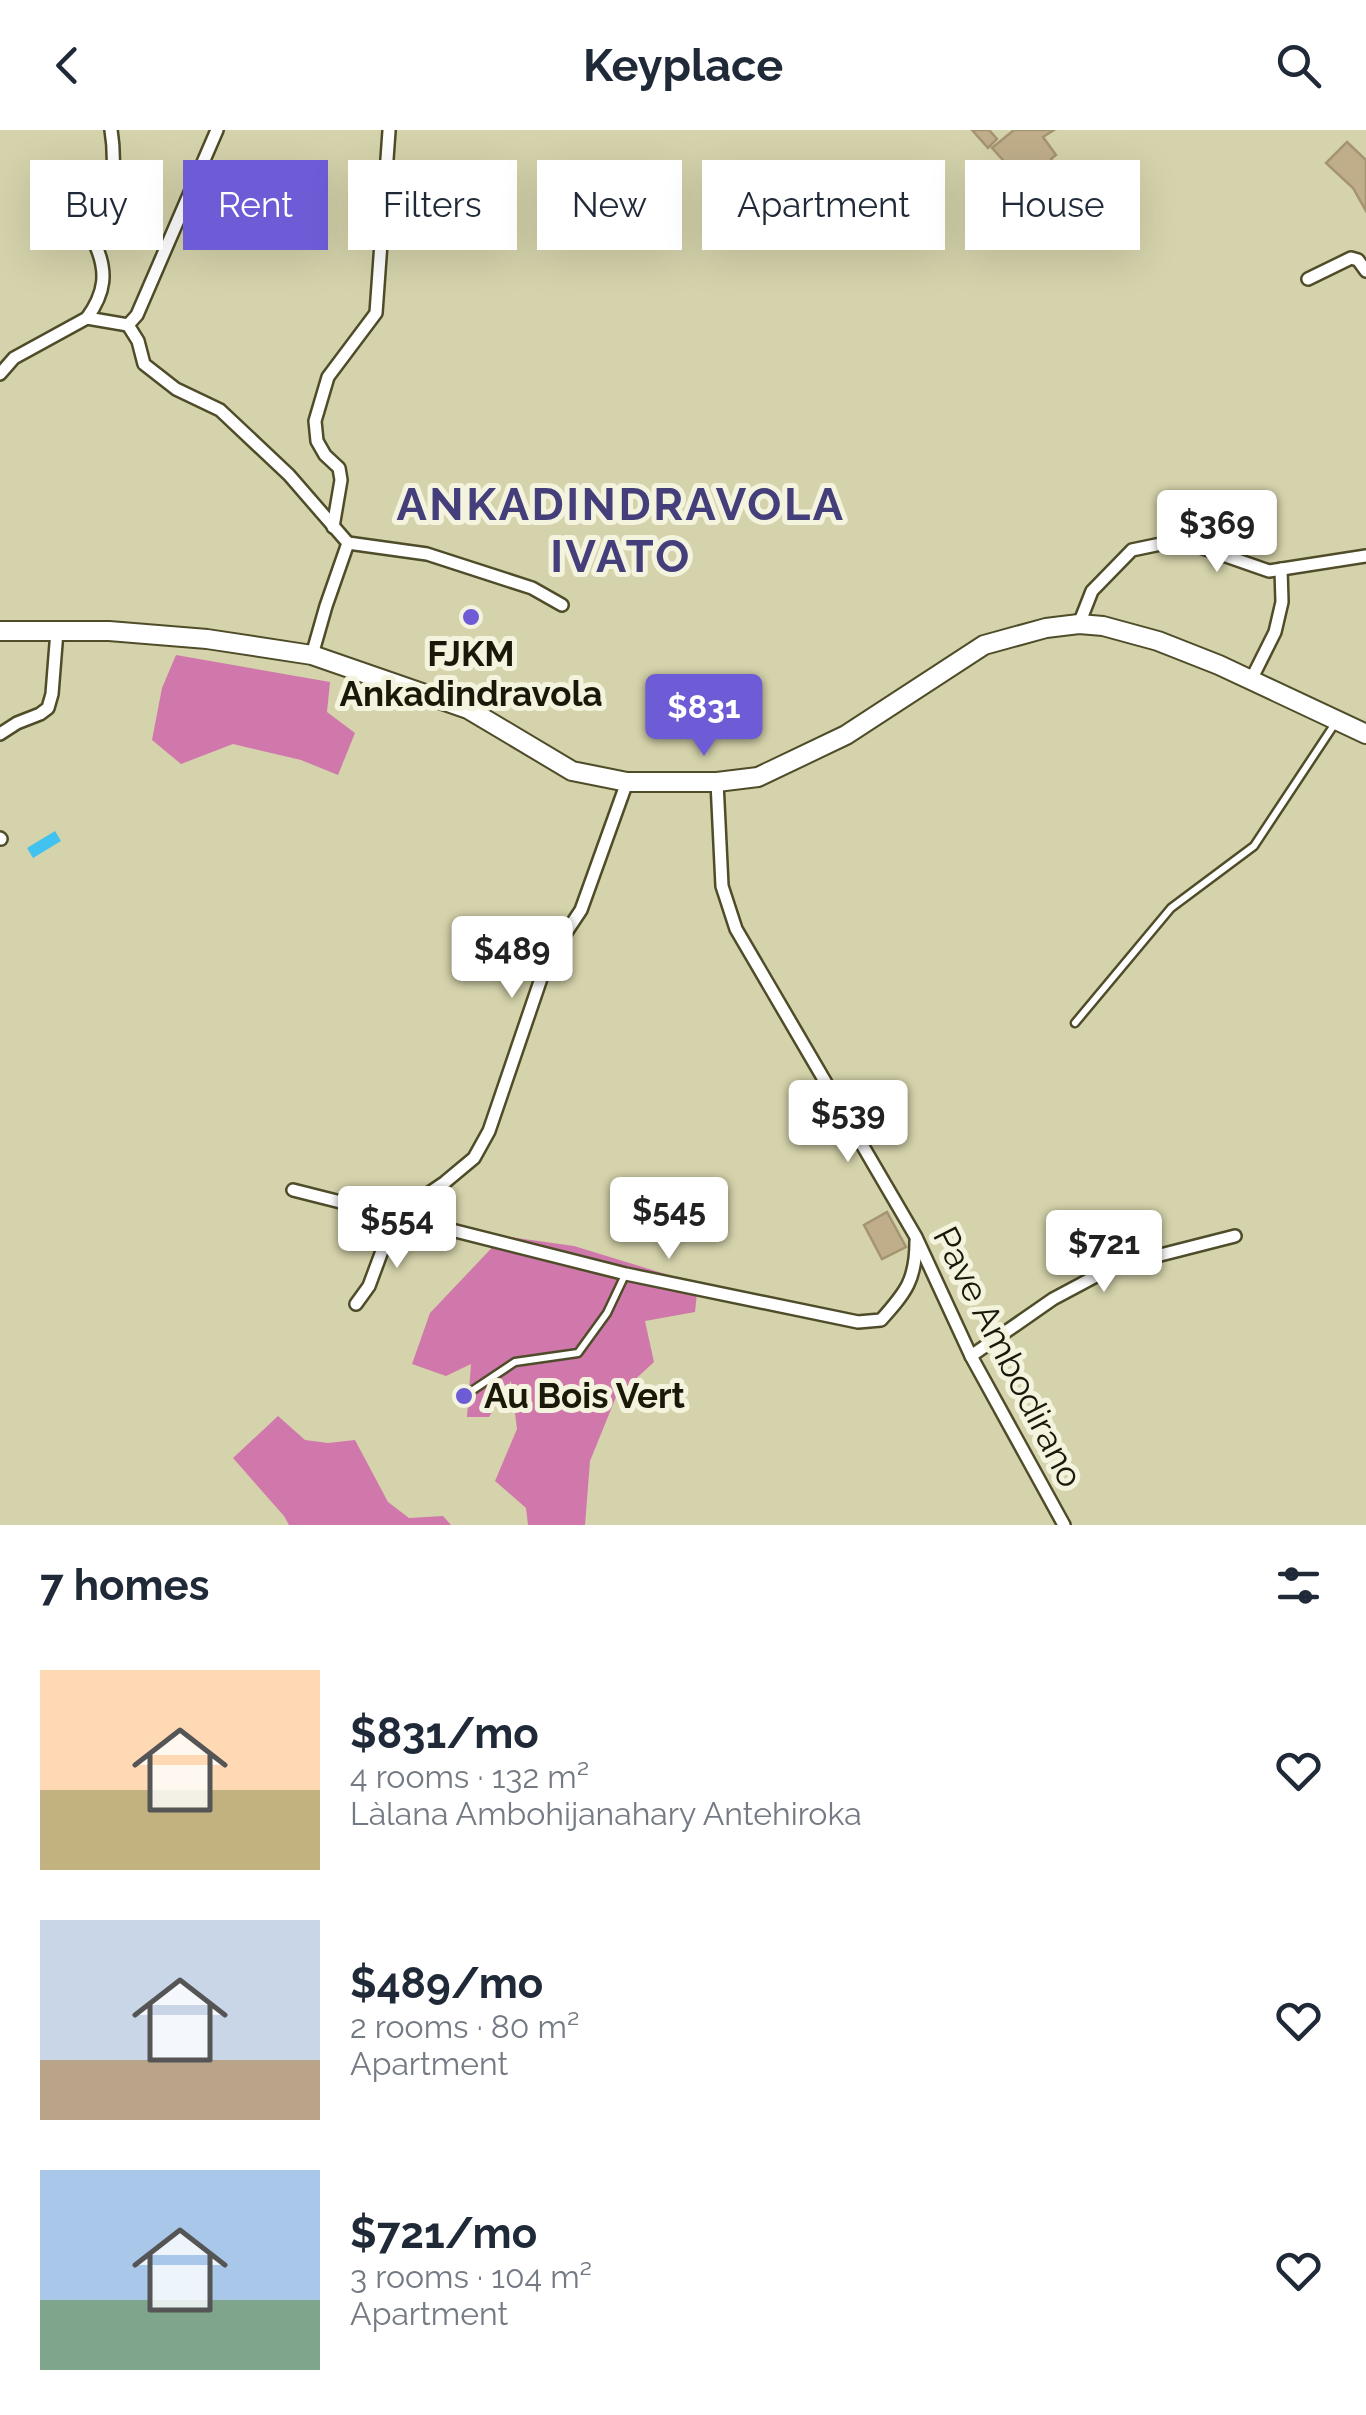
<!DOCTYPE html>
<html lang="en">
<head>
<meta charset="utf-8">
<style>
	body { margin:0; font-family:Raleway,sans-serif; background:#f6f6f7; color:#1f2937; height:100vh; display:flex; flex-direction:column; font-size:38px; white-space:nowrap }
	* { box-sizing:border-box; margin:0 }
	p { font-size:32px; color:#747a83 }
	.icon { flex:none; width:55px; height:55px; fill:none; stroke:currentColor; stroke-width:2; stroke-linecap:round; stroke-linejoin:round }
	.map { position:relative; height:1395px; overflow:hidden }
	.panel { display:flex; flex-direction:column; background:#fff; flex:1 }
	.panel>* { flex:none }
	.top-card { position:absolute; left:30px; top:30px; width:1308px; height:90px; display:flex; gap:20px }
	.price { position:absolute; translate:-50% -85px; padding:0 22px; border-radius:10px; background:#fff; color:#222; font-size:32px; line-height:65px; filter:drop-shadow(0 2px 5px #0008) }
	.price::after { content:''; position:absolute; left:50%; top:60px; width:30px; height:22px; margin-left:-15px; background:inherit; clip-path:polygon(0 0,100% 0,50% 100%) }
	.price.current { background:#6e5cd6; color:#fff }
	ul { padding:0; list-style:none }
	li { display:flex; align-items:center; gap:30px; height:250px; padding:0 40px }
	li span { display:grid; place-items:center; flex:none; width:280px; height:200px; border-radius:0px; color:#555 }
	li>.icon { margin-inline-start:auto }
	span .icon { width:120px; height:120px; fill:#fffc; stroke-width:1 }
	li b { font-size:42px }
	h2 { display:flex; justify-content:space-between; align-items:center; height:120px; padding:0 40px; font-size:42px }
	.tag { padding:0 35px; border-radius:0px; background:#fff; box-shadow:0 10px 40px #0002; font-size:35px; line-height:90px }
	.tag.current { background:#6e5cd6; color:#fff }
	header { display:flex; justify-content:space-between; align-items:center; height:130px; padding:0 40px; background:#fff; font-size:45px; font-weight:700 }
	.map>svg:first-child { display:block }
</style>
</head>
<body>
<header><svg class="icon" aria-label="back" viewBox="0 0 24 24"><path d="M15 5l-7 7 7 7"/></svg>Keyplace<svg class="icon" aria-label="search" viewBox="0 0 24 24"><circle cx="10" cy="10" r="6"/><path d="M15 15l6 6"/></svg></header>
<div class="map">
<svg width="1366" height="1395" viewBox="0 0 1366 1395">
	<rect width="100%" height="100%" fill="#d5d3ab"/>
	<g fill="#d078ab">
		<path d="M176,525L330,552L327,582L355,603L338,645L301,630L233,614L181,634L152,610L162,558Z"/>
		<path d="M503,1106L574,1116L698,1154L695,1182L645,1191L654,1232L616,1267L590,1331L585,1395H528L526,1378L495,1351L517,1299L511,1251L489,1287H467L471,1234L446,1246L412,1234L430,1183Z"/>
		<path d="M278,1286L305,1310L328,1313L355,1310L388,1372L409,1388L443,1386L451,1395H289L284,1386L233,1328Z"/>
	</g>
	<path fill="#42c2ee" d="M55,701L61,711L33,728L27,718Z"/>
	<g fill="#c0ae8a" stroke="#a59470" stroke-width="2.5">
		<path d="M972,0H989L997,9L988,18Z"/>
		<path d="M1014,0H1054L1043,7L1056,25L1051,29L1063,48L1048,59L1042,51L1030,60L992,18Z"/>
		<path d="M1347,12L1366,30V81L1353,58L1326,33Z"/>
		<path d="M887,1082L906,1117L882,1129L864,1095Z"/>
	</g>
	<g fill="none" stroke-linecap="round" stroke-linejoin="round">
		<defs>
			<g id="lane">
				<path d="M1075,893L1171,778L1254,716L1336,592"/>
				<path d="M464,1266L515,1232L578,1223L607,1183L625,1145"/>
			</g>
			<g id="street">
				<path d="M1308,149L1351,128L1358,130L1366,141"/>
				<path d="M87,188C105,163 108,142 95,114C111,81 117,36 111,0"/>
				<path d="M128,195L138,211L144,234L176,259L220,280L289,345L348,413L326,476L312,525"/>
				<path d="M0,244L14,228L87,188L128,195L137,185L217,0"/>
				<path d="M333,397L341,350L339,338L325,325L317,311L315,291L328,247L376,183L389,1"/>
				<path d="M348,413L427,424L532,458L562,475"/>
				<path d="M1079,494L1092,461L1132,420L1180,410L1269,441L1366,426"/>
				<path d="M1251,550L1275,502L1282,472L1281,439"/>
				<path d="M0,604L17,593L40,584L48,578L52,564L57,501"/>
				<path d="M717,652L722,756L736,799L916,1107L971,1226L1064,1395"/>
				<path d="M0,708L1,709"/>
				<path d="M293,1060L626,1144L858,1192L881,1190C906,1162 916,1150 916,1111"/>
				<path d="M356,1174L369,1156L395,1086L444,1053L474,1028L489,1001L547,831L581,780L627,652"/>
				<path d="M971,1226L1053,1169L1113,1137L1235,1106"/>
			</g>
			<path id="secondary" d="M0,501H109L207,509L312,525L468,579L572,641L627,652H717L758,647L846,605L984,515L1046,498L1079,494L1103,496L1158,511L1219,535L1366,604"/>
		</defs>
		<use href="#lane" stroke="#4f4c29" stroke-width="11"/>
		<use href="#street" stroke="#4f4c29" stroke-width="16"/>
		<use href="#secondary" stroke="#4f4c29" stroke-width="22"/>
		<use href="#lane" stroke="#fff" stroke-width="6"/>
		<use href="#street" stroke="#fff" stroke-width="11"/>
		<use href="#secondary" stroke="#fff" stroke-width="18"/>
	</g>
	<g fill="#6e5cd6" stroke="#f3f3de" stroke-width="4">
		<circle cx="471" cy="487" r="10"/>
		<circle cx="464" cy="1266" r="10"/>
	</g>
	<g text-anchor="middle" stroke-width="10" stroke-linejoin="round" paint-order="stroke">
		<g font-size="35" font-weight="bold" fill="#191809" stroke="#f3f3de">
			<text x="471" y="536">FJKM<tspan x="471" dy="40">Ankadindravola</tspan></text>
			<text x="484" y="1278" text-anchor="start">Au Bois Vert</text>
		</g>
		<g font-size="35" fill="#191809" stroke="#f3f3de">
			<text transform="translate(1008 1227) rotate(63)" y="12">Pave Ambodirano</text>
		</g>
		<g font-size="45" font-weight="bold" letter-spacing="2.5" fill="#443e7b" stroke="#f3f3de">
			<text x="621" y="390">ANKADINDRAVOLA<tspan x="621" dy="52">IVATO</tspan></text>
		</g>
	</g>
</svg>
<b class="price" style="left:1217px;top:445px">$369</b>
<b class="price current" style="left:704px;top:629px">$831</b>
<b class="price" style="left:512px;top:871px">$489</b>
<b class="price" style="left:848px;top:1035px">$539</b>
<b class="price" style="left:669px;top:1132px">$545</b>
<b class="price" style="left:397px;top:1141px">$554</b>
<b class="price" style="left:1104px;top:1165px">$721</b>
<div class="top-card">
<a class="tag">Buy</a>
<a class="tag current">Rent</a>
<a class="tag">Filters</a>
<a class="tag">New</a>
<a class="tag">Apartment</a>
<a class="tag">House</a>
</div>
</div>
<section class="panel">
<h2>7 homes<svg class="icon" aria-label="filters" viewBox="0 0 24 24"><path d="M4 7h16M4 17h16"/><circle cx="9" cy="7" r="2"/><circle cx="15" cy="17" r="2"/></svg></h2>
<ul>
<li><span style="background:linear-gradient(#ffd9b3 60%,#c2b280 0)"><svg class="icon" aria-label="home" viewBox="0 0 24 24"><path d="M3 11l9-7 9 7M6 9v11h12V9"/></svg></span><div><b>$831/mo</b><p>4 rooms · 132 m²</p><p>Làlana Ambohijanahary Antehiroka</p></div><svg class="icon" aria-label="heart" viewBox="0 0 24 24"><path d="M12 20l-8-8c-3-5 5-10 8-4 3-6 11-1 8 4z"/></svg></li>
<li><span style="background:linear-gradient(#c9d6e8 70%,#b9a48a 0)"><svg class="icon" aria-label="home" viewBox="0 0 24 24"><path d="M3 11l9-7 9 7M6 9v11h12V9"/></svg></span><div><b>$489/mo</b><p>2 rooms · 80 m²</p><p>Apartment</p></div><svg class="icon" aria-label="heart" viewBox="0 0 24 24"><path d="M12 20l-8-8c-3-5 5-10 8-4 3-6 11-1 8 4z"/></svg></li>
<li><span style="background:linear-gradient(#a9c7e8 65%,#7fa58c 0)"><svg class="icon" aria-label="home" viewBox="0 0 24 24"><path d="M3 11l9-7 9 7M6 9v11h12V9"/></svg></span><div><b>$721/mo</b><p>3 rooms · 104 m²</p><p>Apartment</p></div><svg class="icon" aria-label="heart" viewBox="0 0 24 24"><path d="M12 20l-8-8c-3-5 5-10 8-4 3-6 11-1 8 4z"/></svg></li>
</ul>
</section>
</body>
</html>
